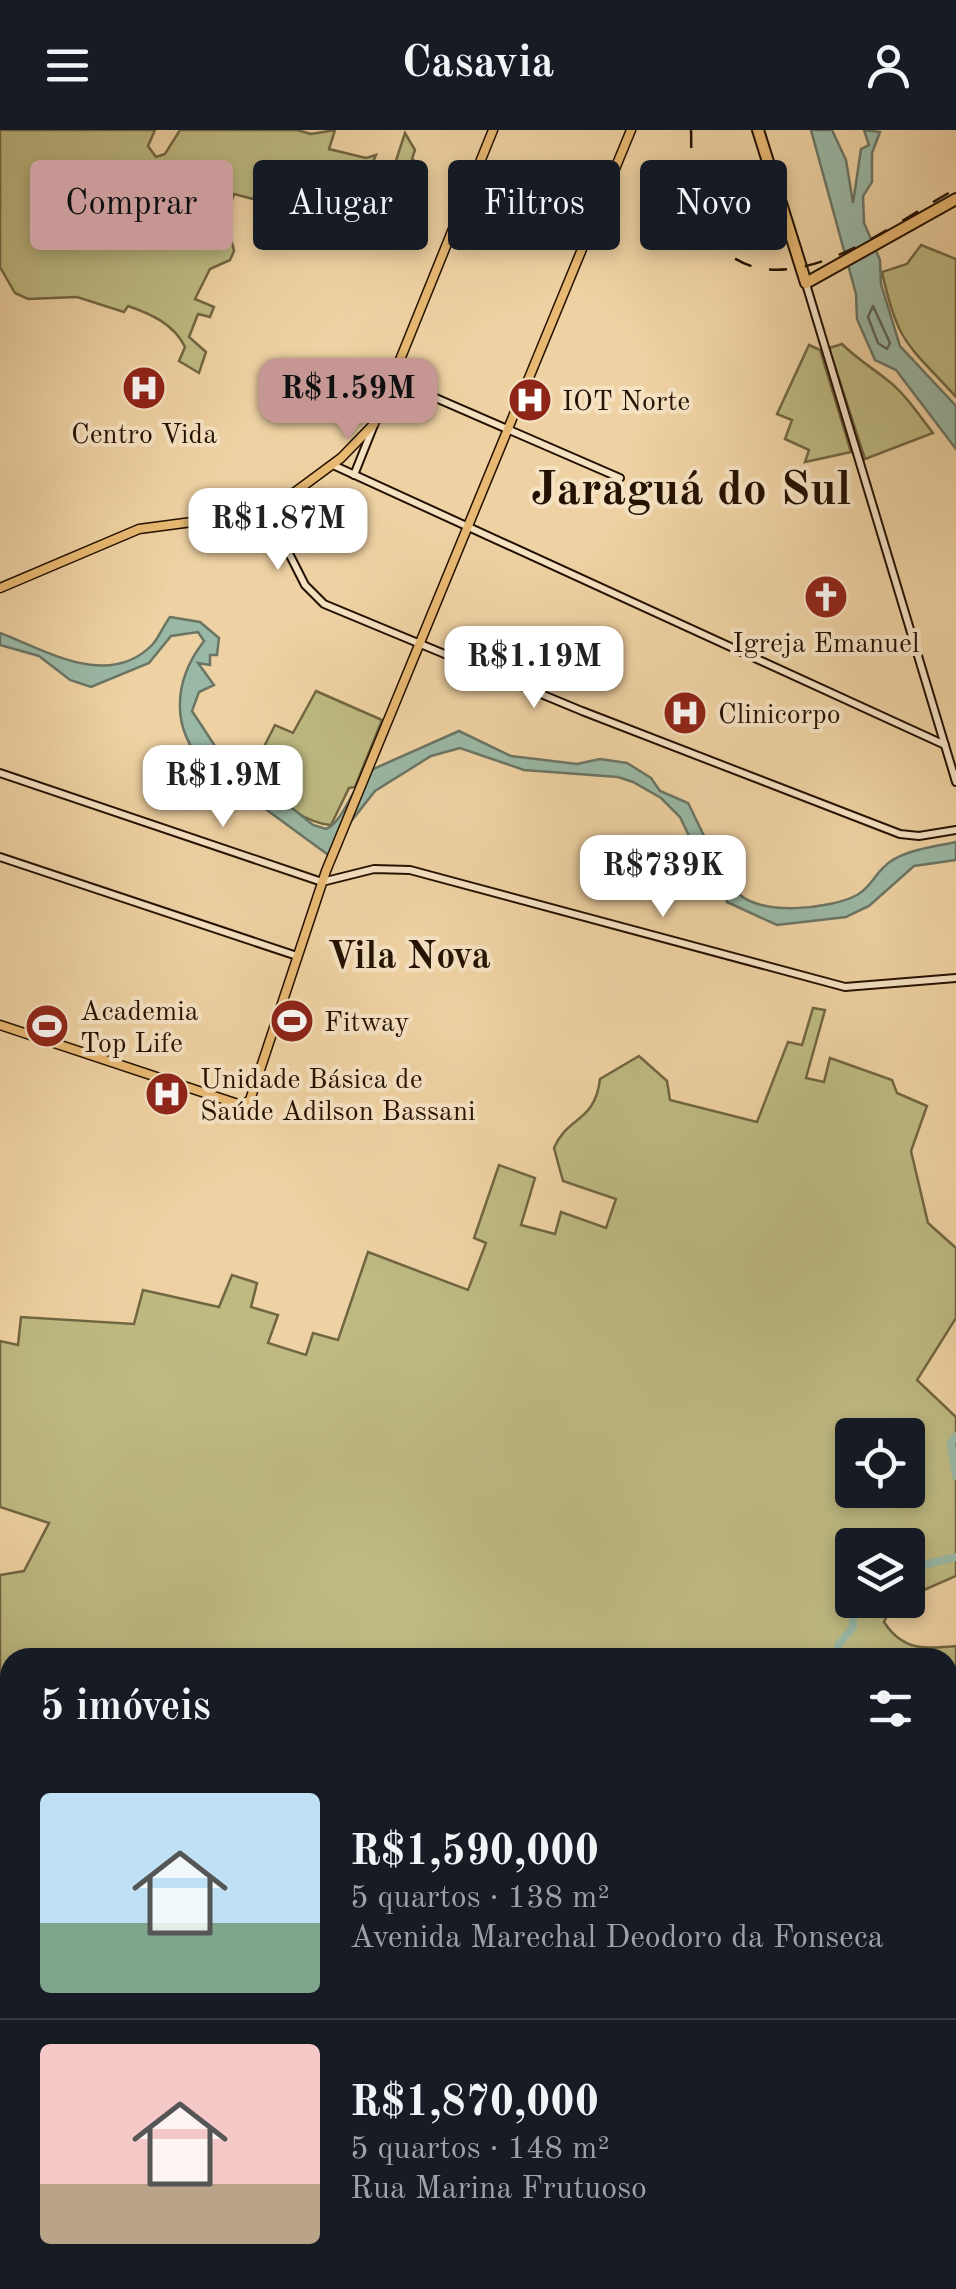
<!DOCTYPE html>
<html lang="pt">
<head>
<meta charset="utf-8">
<style>
	body { margin:0; font-family:"Old Standard TT",serif; background:#242831; color:#f1f3f6; height:100vh; display:flex; flex-direction:column; font-size:38px; white-space:nowrap }
	* { box-sizing:border-box; margin:0 }
	p { font-size:32px; color:#9ea1a6 }
	.icon { flex:none; width:55px; height:55px; fill:none; stroke:currentColor; stroke-width:2; stroke-linecap:round; stroke-linejoin:round }
	.map { position:relative; flex:1; overflow:hidden }
	.details { position:absolute; left:0px; top:1518px; width:958px; height:642px; display:flex; flex-direction:column; background:#171b24; border-radius:30px 30px 0 0; box-shadow:0 5px 15px #0003 }
	.details>* { flex:none }
	.top-card { position:absolute; left:30px; top:30px; width:898px; height:90px; display:flex; gap:20px }
	.fabs { position:absolute; left:835px; top:1288px; display:grid; gap:20px }
	.fabs a { display:grid; place-items:center; width:90px; height:90px; border-radius:10px; background:#171b24; box-shadow:0 5px 15px #0003; font-size:50px }
	.price { position:absolute; translate:-50% -85px; padding:0 22px; border-radius:20px; background:#fff; color:#222; font-size:32px; line-height:65px; filter:drop-shadow(0 2px 5px #0008) }
	.price::after { content:''; position:absolute; left:50%; top:60px; width:30px; height:22px; margin-left:-15px; background:inherit; clip-path:polygon(0 0,100% 0,50% 100%) }
	.price.on { background:#c59692; color:#111 }
	ul { padding:0; list-style:none }
	li { display:flex; align-items:center; gap:30px; height:250px; padding:0 40px }
	li+li { border-top:2px solid #363941 }
	li span { display:grid; place-items:center; flex:none; width:280px; height:200px; border-radius:10px; color:#555 }
	li>.icon { margin-inline-start:auto }
	span .icon { width:120px; height:120px; fill:#fffc; stroke-width:1 }
	li b { font-size:42px }
	h2 { display:flex; justify-content:space-between; align-items:center; height:120px; padding:0 40px; font-size:42px }
	.pill { padding:0 35px; border-radius:10px; background:#171b24; box-shadow:0 5px 15px #0003; font-size:35px; line-height:90px }
	.pill.on { background:#c59692; color:#111 }
	header { display:flex; justify-content:space-between; align-items:center; height:130px; padding:0 40px; background:#171b24; font-size:45px; font-weight:700 }
	.map>svg:first-child { display:block }
</style>
</head>
<body>
<header><svg class="icon" aria-label="menu" viewBox="0 0 24 24"><path d="M4 6h16M4 12h16M4 18h16"/></svg>Casavia<svg class="icon" aria-label="person" viewBox="0 0 24 24"><circle cx="12" cy="8" r="4"/><path d="M4 21q1-7 8-7t8 7"/></svg></header>
<div class="map">
<svg width="956" height="2159" viewBox="0 0 956 2159">
	<rect width="100%" height="100%" fill="#efd2a3"/>
	<filter id="stains"><feTurbulence type="fractalNoise" baseFrequency=".002" numOctaves="4"/><feColorMatrix values="0 0 0 0 .2 0 0 0 0 .09 0 0 0 0 .02 0 0 0 .5 -.17"/></filter>
	<radialGradient id="worn" r=".72"><stop offset=".6" stop-color="#630" stop-opacity="0"/><stop offset="1" stop-color="#630" stop-opacity=".3"/></radialGradient>
	<g fill="#beba82" stroke="#716642" stroke-width="2.5" fill-rule="evenodd">
		<path d="M0,0H155L148,16L156,27L165,24L180,0H297L311,4L335,0L329,19L366,28L376,25L368,43L389,52L405,3L415,20L412,29L416,32L400,66L378,64L342,49L344,42L324,34L310,65L263,45L253,69L234,64L226,87L234,121L230,130L210,139L195,169L214,177L210,187L198,184L189,207L206,222L199,243L179,231L185,217C174,194 151,184 128,176L124,182L77,167L28,169L15,163L0,137Z"/>
		<path d="M921,115L956,129V267C908,214 898,215 882,142L907,134Z"/>
		<path d="M842,214C857,229 871,237 886,249C905,263 918,284 933,303L865,329L829,218Z"/>
		<path d="M809,215L820,220L851,322L805,332L809,320L785,309L792,290L777,284Z"/>
		<path d="M316,561L382,590L355,657L349,658L331,695C301,693 272,664 249,646L275,595L293,603Z"/>
		<path d="M813,878L825,880L806,948L824,952L830,928L892,950L897,963L927,976L911,1021L928,1093L956,1118V1188L917,1250L956,1287V1446L908,1467V1415H852V1470H902L890,1480L884,1492C903,1521 924,1519 956,1516V1541L948,1537V1528H10V2020H0V1445L24,1441L49,1393L0,1377V1211L18,1215L21,1187L134,1194L143,1160L219,1177L232,1145L257,1153L251,1177L278,1185L268,1213L306,1225L313,1203L338,1210L368,1122L468,1160L486,1113L474,1108L499,1035L535,1048L521,1095L555,1104L561,1082L606,1098L616,1069L563,1051L554,1018C567,986 595,993 600,949L639,926L667,951L670,970L757,992L788,912L802,915ZM852,1305H908V1360H852Z"/>
		<path d="M956,1627V2159H673L675,2150H948V1634Z"/>
		<path d="M183,2150H643L642,2159H174Z"/>
	</g>
	<g fill="#9ab8a6" stroke="#6b7564" stroke-width="2.5">
		<path d="M811,0H832L846,30L853,73L861,19L869,15L864,0L880,2L872,23V52L863,66L864,93L880,130L881,154L900,216L956,276V319L896,240L875,230L857,189L856,164Z"/>
		<path d="M170,487L200,492L219,508L217,525H210V535L198,533L214,555L199,562L192,581L215,616L313,695L326,699C345,690 351,657 371,640L459,601L511,626L577,634L600,629L627,633L651,648L660,661L688,673C702,700 715,734 734,759C756,788 831,779 857,765C870,758 874,746 884,737C900,720 934,717 956,712V730L914,736L869,776L846,787L777,795L727,772L725,763L714,758L680,687L661,668L633,652L618,647L524,640L460,618L431,626L375,661L349,694L340,717L327,724L260,675L257,663L245,666C234,654 220,648 209,638C169,601 173,551 204,511L198,502L171,506L149,533L91,557L70,550L39,526L0,515V503C47,521 109,560 153,514C159,507 164,495 170,487Z"/>
	</g>
	<g fill="none" stroke-linecap="round" stroke-linejoin="round">
		<path stroke="#5f6454" stroke-width="2.5" d="M873,176L890,213L887,219L878,213L868,187Z"/>
		<g stroke="#9ab8a6" stroke-width="8">
			<path d="M956,1306L951,1313L956,1346"/>
			<path d="M908,1439L956,1427"/>
			<path d="M837,1528L839,1514L853,1497L852,1451"/>
			<path d="M632,2159L636,2150"/>
		</g>
		<defs>
			<g id="secondary">
				<path d="M806,154L956,652"/>
				<path d="M392,249L620,348"/>
				<path d="M333,335L945,615"/>
				<path d="M354,345L374,295"/>
				<path d="M268,382L305,455L324,474L582,581L900,704L919,706L956,700"/>
				<path d="M0,643L322,752L374,739L410,740L845,857L956,848"/>
				<path d="M0,727L297,826"/>
			</g>
			<g id="primary">
				<path d="M0,458L139,399L268,382L341,328L374,294L493,0"/>
				<path d="M0,895L241,975L250,970L326,741L631,0"/>
			</g>
			<path id="highway" d="M758,0L806,153L956,69"/>
		</defs>
		<use href="#secondary" stroke="#241101" stroke-width="10"/>
		<use href="#primary" stroke="#241101" stroke-width="11"/>
		<use href="#highway" stroke="#241101" stroke-width="14"/>
		<use href="#secondary" stroke="#f5e2c3" stroke-width="6"/>
		<use href="#primary" stroke="#e8b972" stroke-width="8"/>
		<use href="#highway" stroke="#e8b972" stroke-width="10"/>
		<path stroke="#241101" stroke-width="2.5" stroke-dasharray="18 18" stroke-linecap="butt" d="M691,0C692,25 689,54 695,77C701,98 714,114 731,126C797,172 896,91 956,59"/>
	</g>
	<defs>
		<symbol id="hospital-disc" viewBox="-11 -11 22 22"><circle r="9.5" fill="#8f2418" stroke="#f5e2c3"/><path d="M-5-5h3v3.5h4V-5h3V5h-3V1.5h-4V5h-3Z" fill="#fff"/></symbol>
		<symbol id="church-disc" viewBox="-11 -11 22 22"><circle r="9.5" fill="#8f2418" stroke="#f5e2c3"/><path d="M-1.2-6h2.4v3.5h3.3v2.4h-3.3V6h-2.4V-.1h-3.3v-2.4h3.3Z" fill="#fff"/></symbol>
		<symbol id="stadium-disc" viewBox="-11 -11 22 22"><circle r="9.5" fill="#8f2418" stroke="#f5e2c3"/><path d="M0-5a6.5 5 0 1 0 0 10a6.5 5 0 1 0 0-10ZM-3.5-1.8h7v3.6h-7Z" fill="#fff"/></symbol>
	</defs>
	<g fill-rule="evenodd">
		<use href="#hospital-disc" x="119" y="233" width="50" height="50"/>
		<use href="#hospital-disc" x="505" y="245" width="50" height="50"/>
		<use href="#church-disc" x="801" y="442" width="50" height="50"/>
		<use href="#hospital-disc" x="660" y="558" width="50" height="50"/>
		<use href="#stadium-disc" x="267" y="866" width="50" height="50"/>
		<use href="#stadium-disc" x="22" y="871" width="50" height="50"/>
		<use href="#hospital-disc" x="142" y="939" width="50" height="50"/>
	</g>
	<g text-anchor="middle" stroke-width="8" stroke-linejoin="round" paint-order="stroke">
		<g font-size="28" fill="#241101" stroke="#f5e2c3" text-anchor="start">
			<text x="562" y="280">IOT Norte</text>
			<text x="144" y="313" text-anchor="middle">Centro Vida</text>
			<text x="826" y="522" text-anchor="middle">Igreja Emanuel</text>
			<text x="718" y="593">Clinicorpo</text>
			<text x="80" y="890">Academia<tspan x="80" dy="32">Top Life</tspan></text>
			<text x="324" y="901">Fitway</text>
			<text x="200" y="958">Unidade Básica de<tspan x="200" dy="32">Saúde Adilson Bassani</tspan></text>
		</g>
		<g font-size="38" font-weight="bold" fill="#241101" stroke="#f5e2c3">
			<text x="409" y="838">Vila Nova</text>
		</g>
		<g font-size="48" font-weight="bold" fill="#241101" stroke="#f5e2c3">
			<text x="691" y="374">Jaraguá do Sul</text>
		</g>
	</g>
	<rect width="100%" height="100%" filter="url(#stains)"/>
	<rect width="100%" height="100%" fill="url(#worn)"/>
</svg>
<div class="fabs">
<a><svg class="icon" aria-label="locate" viewBox="0 0 24 24"><circle cx="12" cy="12" r="6"/><path d="M12 2v4M12 18v4M2 12h4M18 12h4"/></svg></a>
<a><svg class="icon" aria-label="layers" viewBox="0 0 24 24"><path d="M12 4l9 5-9 5-9-5zM3 14l9 5 9-5"/></svg></a>
</div>
<b class="price on" style="left:348px;top:313px">R$1.59M</b>
<b class="price" style="left:278px;top:443px">R$1.87M</b>
<b class="price" style="left:534px;top:581px">R$1.19M</b>
<b class="price" style="left:223px;top:700px">R$1.9M</b>
<b class="price" style="left:663px;top:790px">R$739K</b>
<div class="top-card">
<a class="pill on">Comprar</a>
<a class="pill">Alugar</a>
<a class="pill">Filtros</a>
<a class="pill">Novo</a>
</div>
<section class="details">
<h2>5 imóveis<svg class="icon" aria-label="filters" viewBox="0 0 24 24"><path d="M4 7h16M4 17h16"/><circle cx="9" cy="7" r="2"/><circle cx="15" cy="17" r="2"/></svg></h2>
<ul>
<li><span style="background:linear-gradient(#bfe0f5 65%,#7fa58c 0)"><svg class="icon" aria-label="home" viewBox="0 0 24 24"><path d="M3 11l9-7 9 7M6 9v11h12V9"/></svg></span><div><b>R$1,590,000</b><p>5 quartos · 138 m²</p><p>Avenida Marechal Deodoro da Fonseca</p></div></li>
<li><span style="background:linear-gradient(#f6c9c9 70%,#b9a48a 0)"><svg class="icon" aria-label="home" viewBox="0 0 24 24"><path d="M3 11l9-7 9 7M6 9v11h12V9"/></svg></span><div><b>R$1,870,000</b><p>5 quartos · 148 m²</p><p>Rua Marina Frutuoso</p></div></li>
</ul>
</section>
</div>
</body>
</html>
